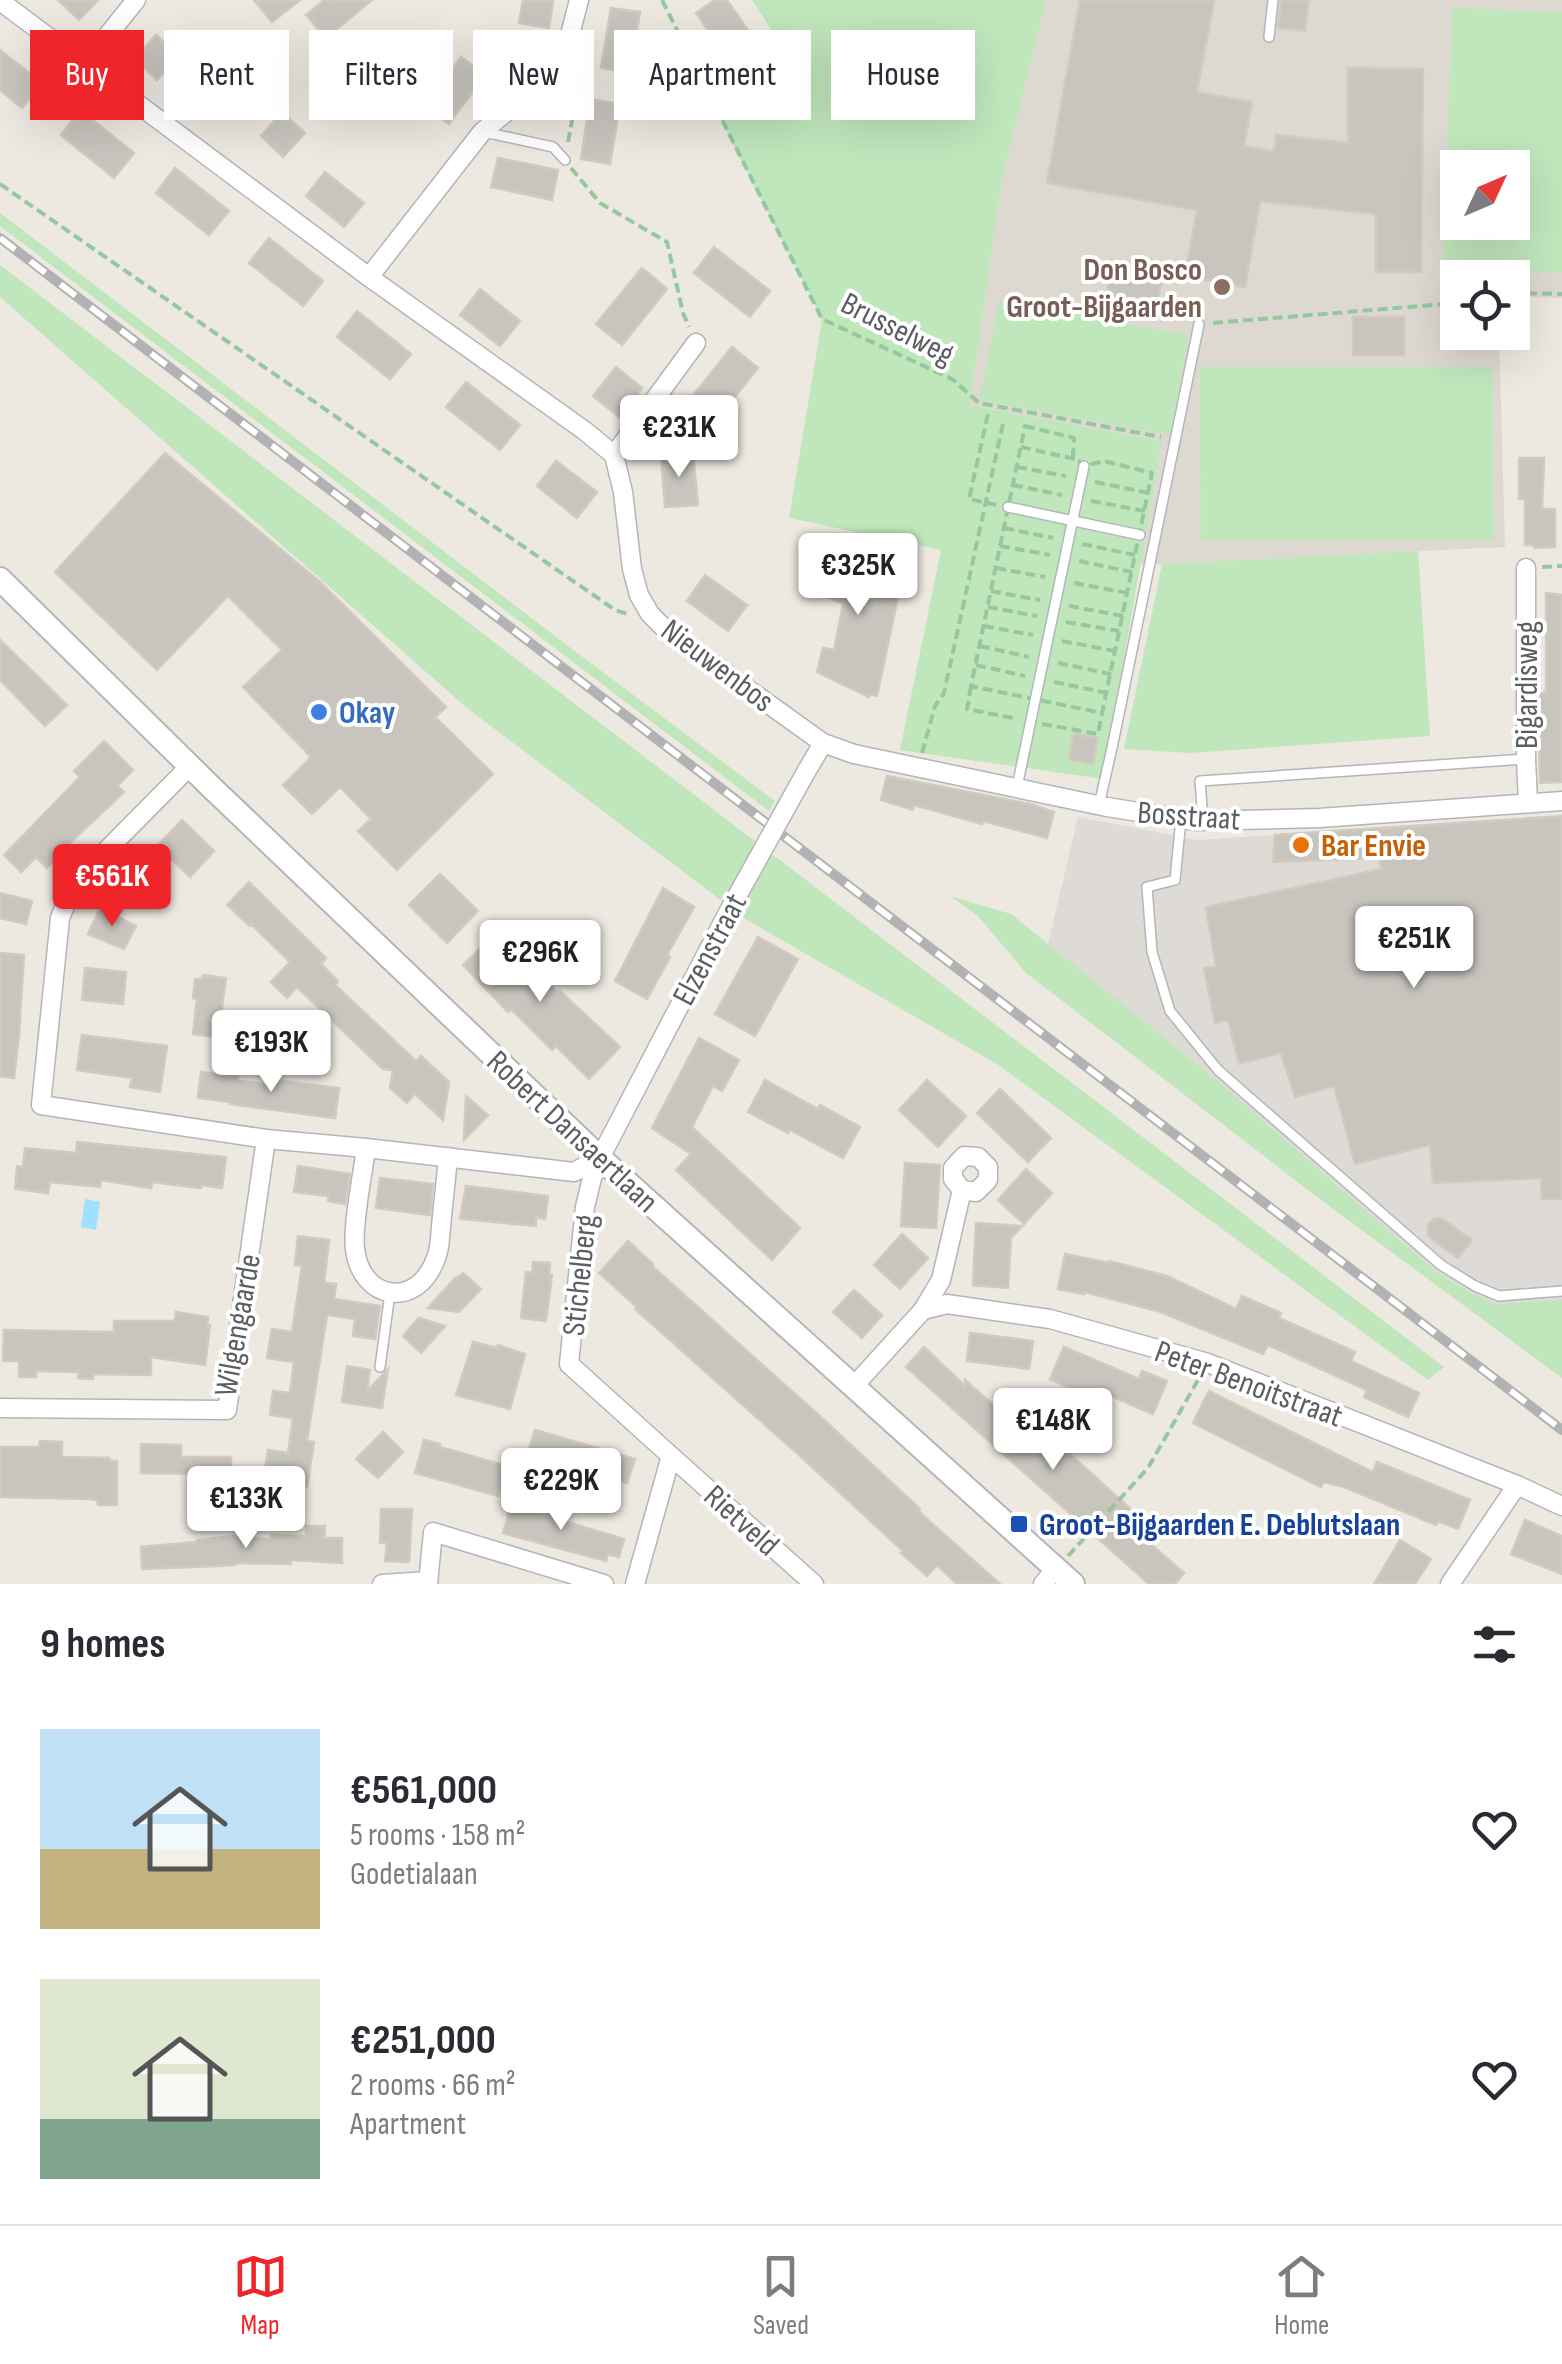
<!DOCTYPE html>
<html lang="en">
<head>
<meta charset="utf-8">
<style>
	body { margin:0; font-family:"Sofia Sans Condensed",sans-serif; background:#f2f2f3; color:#2b2b33; height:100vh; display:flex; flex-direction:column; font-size:38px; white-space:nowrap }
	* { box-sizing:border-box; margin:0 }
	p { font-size:32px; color:#7c7c81 }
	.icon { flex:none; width:55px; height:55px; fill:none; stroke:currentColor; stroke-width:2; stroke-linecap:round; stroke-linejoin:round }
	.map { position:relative; height:1584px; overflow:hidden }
	.side { display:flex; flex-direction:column; background:#fff; flex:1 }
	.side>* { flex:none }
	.guide { position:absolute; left:30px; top:30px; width:1000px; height:90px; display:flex; gap:20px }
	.needle { width:65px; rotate:46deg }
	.fabs { position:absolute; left:1440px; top:150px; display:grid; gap:20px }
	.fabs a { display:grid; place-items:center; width:90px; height:90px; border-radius:0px; background:#fff; box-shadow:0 10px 40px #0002; font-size:50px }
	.price { position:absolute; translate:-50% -85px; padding:0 22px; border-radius:10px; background:#fff; color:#222; font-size:32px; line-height:65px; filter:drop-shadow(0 2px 5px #0008) }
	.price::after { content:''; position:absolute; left:50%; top:60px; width:30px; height:22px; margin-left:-15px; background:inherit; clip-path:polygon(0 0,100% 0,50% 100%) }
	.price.active { background:#ef2529; color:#fff }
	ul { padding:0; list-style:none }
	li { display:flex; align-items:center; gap:30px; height:250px; padding:0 40px }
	li span { display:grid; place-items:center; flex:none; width:280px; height:200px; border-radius:0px; color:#555 }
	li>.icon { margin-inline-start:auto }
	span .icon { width:120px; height:120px; fill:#fffc; stroke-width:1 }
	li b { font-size:42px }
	h2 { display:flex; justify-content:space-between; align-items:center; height:120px; padding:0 40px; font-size:42px }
	.chip { padding:0 35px; border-radius:0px; background:#fff; box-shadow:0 10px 40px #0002; font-size:35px; line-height:90px }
	.chip.active { background:#ef2529; color:#fff }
	.dock { display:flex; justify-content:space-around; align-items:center; height:140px; border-top:2px solid #e1e1e2; background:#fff; font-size:28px; color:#7c7c81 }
	.dock a { display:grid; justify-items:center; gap:5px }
	.dock .active { color:#ef2529 }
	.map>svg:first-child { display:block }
</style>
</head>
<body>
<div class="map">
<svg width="1562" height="1584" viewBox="0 0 1562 1584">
	<rect width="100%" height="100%" fill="#ede9e1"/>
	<path fill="#dedbd6" d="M1562,816V1300L1497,1304L1471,1293L1436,1272L1212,1076L1048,944L1078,817L1198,840Z"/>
	<path fill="#ddd8d0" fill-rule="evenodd" d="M1046,0H1562V298L1513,297L1512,278H1458V332L1499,333L1505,547L1140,565L1162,441L970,405L1001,185ZM1458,168H1512V222H1458Z"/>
	<g fill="#c0e6bc" fill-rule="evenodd">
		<path d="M752,0H1046L1001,185L970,405L1162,441L1103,779L900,750L941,550L789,518L822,319L704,87L780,43Z"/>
		<path d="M1452,8L1562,12V272L1443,268ZM1458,168H1512V222H1458Z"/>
		<path d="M0,213L580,655L775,801L769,811L0,226Z"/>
		<path d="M0,265L1444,1367L1428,1380L997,1064L747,920L467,708L0,297Z"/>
		<path d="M999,300L1188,335L1170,435L980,400Z"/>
		<path d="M1200,367H1493L1494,539L1201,540Z"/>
		<path d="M1418,551L1430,736L1190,753L1124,749L1162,564Z"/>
		<path d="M950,896L1011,914L1212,1076L1436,1272L1471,1293L1497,1304L1562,1300V1378L1317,1197L1026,973L978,916Z"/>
	</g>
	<path fill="#9fdfff" d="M85,1199L100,1202L96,1230L81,1227Z"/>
	<g fill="#c8c4be" stroke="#d2cabf" stroke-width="2.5">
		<path d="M58,0H98L79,20Z"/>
		<path d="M254,0H300L272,22Z"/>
		<path d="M324,0H372L326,38L306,15Z"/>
		<path d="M523,0H553L549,28L519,23Z"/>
		<path d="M715,0H727L751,35L724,53L696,13Z"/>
		<path d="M1080,0H1214L1197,92L1252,102L1244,146L1274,152L1276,135L1348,143V68L1423,69L1421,272H1376V214L1260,201L1245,287L1185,276L1197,210L1047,183Z"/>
		<path d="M1281,0H1309L1305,31L1278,28Z"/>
		<path d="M611,8L640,12L630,73L601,68Z"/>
		<path d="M156,35L179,56L157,80L135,59Z"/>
		<path d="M0,50L42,83L22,108L0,90Z"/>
		<path d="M461,57L485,75L449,124L425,107Z"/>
		<path d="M224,69L247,90L226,113L203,92Z"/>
		<path d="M590,99L620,104L610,164L581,159Z"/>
		<path d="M80,110L134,153L114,178L61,135Z"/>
		<path d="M282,112L305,133L283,157L261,136Z"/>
		<path d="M498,158L558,170L552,200L491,187Z"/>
		<path d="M175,168L229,211L209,235L156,193Z"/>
		<path d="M325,172L364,203L344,227L306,196Z"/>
		<path d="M269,238L323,281L303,306L249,263Z"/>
		<path d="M714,247L770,291L750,317L694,273Z"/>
		<path d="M642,268L667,289L622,345L596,324Z"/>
		<path d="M1111,268L1146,274L1145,281L1161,284L1156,309L1137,305L1136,311L1104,305Z"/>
		<path d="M480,289L520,321L500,346L460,315Z"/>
		<path d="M357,311L411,354L390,379L337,337Z"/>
		<rect x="1353" y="317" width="51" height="38"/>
		<path d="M732,347L758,368L713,424L687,403Z"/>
		<path d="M616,367L642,388L619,417L593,396Z"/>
		<path d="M466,382L520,425L500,450L446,407Z"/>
		<path d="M165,453L320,582L446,707L435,717L493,774L397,870L358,831L371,819L340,787L312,814L283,785L311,757L243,687L282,650L228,596L157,670L55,572Z"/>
		<path d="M693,453L698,505L665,507L661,456Z"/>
		<path d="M1519,458H1544L1542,509H1555V547L1534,548V545H1525V499H1519Z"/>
		<path d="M556,461L597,492L577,518L537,486Z"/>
		<path d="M817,550L904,569L877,696L870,694L869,697L817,672L823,648L834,650L843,604L808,588Z"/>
		<path d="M705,575L747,605L728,631L687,601Z"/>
		<path d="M1546,593L1562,595V782L1540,783L1538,693H1546Z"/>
		<path d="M0,640L67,705L45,726L0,680Z"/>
		<path d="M1074,734L1098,738L1093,764L1069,759Z"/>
		<path d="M104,741L133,770L117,786L124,792L58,854L59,855L47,868L36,857L21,872L4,855L80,777L74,771Z"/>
		<path d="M887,776L1030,804L1054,812L1047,838L983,821L982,824L914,805L913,810L881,800Z"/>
		<path d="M1562,816V1199H1542L1541,1178L1433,1183L1430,1145L1355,1164L1334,1086L1295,1097L1281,1053L1239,1064L1228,1020L1215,1023L1204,968L1216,967L1206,907L1381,869L1379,858L1273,862L1275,835Z"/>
		<path d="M182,820L214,851L190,877L157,846Z"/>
		<path d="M440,874L478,911L447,943L409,905Z"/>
		<path d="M249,882L326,958L321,964L338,981L335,985L416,1061L421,1056L449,1082L443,1120L415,1094L407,1103L390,1088L393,1070L383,1069L297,987L287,998L271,982L290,962L251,924L250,926L227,905Z"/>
		<path d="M663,888L694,907L667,955L670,957L647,999L615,981Z"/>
		<path d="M0,893L32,901L26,924L0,918Z"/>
		<path d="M100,908L136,926L124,949L88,934Z"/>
		<path d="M498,931L558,993L560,991L620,1047L589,1079L556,1046L552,1050L511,1009L508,1012L463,965Z"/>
		<path d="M758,937L798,959L755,1036L715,1014Z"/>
		<path d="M0,953L24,955L19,1035L14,1078L0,1076Z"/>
		<path d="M85,968L126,972L123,1004L82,1000Z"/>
		<path d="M203,975L226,978L221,1015L224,1016L221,1038L193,1034L197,999L193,998L195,979H202Z"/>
		<path d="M82,1035L167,1046L160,1092L130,1087L132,1078L77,1070Z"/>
		<path d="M699,1038L739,1060L722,1091L713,1086L692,1127L800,1228L772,1260L676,1170L691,1154L652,1128Z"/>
		<path d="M201,1072L238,1077V1081L274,1085L275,1080L339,1088L335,1118L230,1104V1102L198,1098Z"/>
		<path d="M765,1080L818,1109L820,1105L860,1127L843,1158L790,1130L788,1133L748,1112Z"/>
		<path d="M927,1080L966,1116L938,1147L899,1110Z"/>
		<path d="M1000,1089L1051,1138L1028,1162L977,1113Z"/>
		<path d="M466,1096L488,1115L464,1140Z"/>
		<path d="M77,1142L226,1157L222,1188L201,1185V1188L152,1182L151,1188L101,1180L100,1187L50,1182L48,1193L15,1189L17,1166L23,1167L25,1148L76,1153Z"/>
		<path d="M905,1163L940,1165L936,1228L901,1226Z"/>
		<path d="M298,1166L350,1174L345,1204L328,1201L329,1196L294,1192Z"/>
		<path d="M1026,1169L1052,1193L1024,1224L998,1200Z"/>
		<path d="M380,1178L433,1184L430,1215L376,1208Z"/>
		<path d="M466,1186L548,1196L545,1219L536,1217V1226L460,1219Z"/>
		<path d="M1441,1218L1472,1240L1458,1258L1428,1236V1225L1434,1219Z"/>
		<path d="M976,1223L1022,1226L1011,1238L1008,1288L973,1285Z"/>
		<path d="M902,1234L928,1258L900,1289L874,1265Z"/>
		<path d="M298,1236L329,1240L324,1283L336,1284L334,1299L380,1306L375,1339L353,1336L355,1319L327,1315L307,1441L314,1442L307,1487L263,1480L268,1450L288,1453L293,1418L270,1415L273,1391L290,1393L294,1362L267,1358L272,1329L292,1332L302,1266L295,1265Z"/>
		<path d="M628,1241L653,1264L652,1266L823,1419L920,1509L918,1511L1000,1584H957L937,1565L927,1576L901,1553L903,1551L798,1454L635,1309L637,1307L599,1273Z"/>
		<path d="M1065,1254L1109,1263V1261L1167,1276L1236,1309L1242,1296L1281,1313L1279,1318L1355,1352L1351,1361L1419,1393L1408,1417L1364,1397L1367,1390L1268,1345L1263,1354L1158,1311L1084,1292V1294L1058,1289Z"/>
		<path d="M533,1262L550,1263L549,1275H552L546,1321L521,1318L526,1272L532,1273Z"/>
		<path d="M463,1273L481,1289L459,1312L428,1308L456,1277L457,1279Z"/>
		<path d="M854,1290L882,1315L862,1338L833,1312Z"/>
		<path d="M176,1312L208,1317L207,1325H210L205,1365L151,1357V1375L93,1374V1379L78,1378L79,1372L36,1371V1377H19V1361H3L4,1330L114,1332V1321H172L175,1320Z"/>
		<path d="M419,1318L445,1326L421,1353L403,1336Z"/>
		<path d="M970,1333L1033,1341L1029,1369L967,1361Z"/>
		<path d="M473,1342L497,1348L498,1345L525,1354L510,1409L456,1395Z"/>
		<path d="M924,1347L965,1386V1380L1000,1411L1008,1402L1022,1414L1016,1451H1019L1031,1423L1048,1438L1050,1436L1155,1531L1146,1540L1184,1573L1175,1584H1149L906,1367Z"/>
		<path d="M1064,1347L1139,1379L1142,1371L1167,1381L1153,1414L1104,1393L1101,1401L1050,1379Z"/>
		<path d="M347,1366L370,1370L367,1391L388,1369L382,1408L342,1402Z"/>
		<path d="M1209,1391L1373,1472L1377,1462L1470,1500L1458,1529L1438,1521L1436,1525L1344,1487L1324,1482L1321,1487L1193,1423Z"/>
		<path d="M535,1430L635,1459L627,1483L563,1463L560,1471L525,1461Z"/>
		<path d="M383,1432L403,1452L378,1478L356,1459Z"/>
		<path d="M424,1440L440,1444V1447L507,1466L498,1496L415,1473Z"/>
		<path d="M40,1441L62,1442V1457L109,1458L110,1461H117V1505H98L97,1500L90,1499L0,1497V1447H39Z"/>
		<path d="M141,1444L181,1445V1457H231V1483H242V1506H206V1474L141,1473Z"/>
		<path d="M511,1504L547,1515L549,1510L566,1515L564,1521L624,1539L619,1557L608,1554L606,1561L503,1533Z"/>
		<path d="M381,1509H412L409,1562L385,1561L387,1543H380Z"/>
		<path d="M1525,1520L1562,1536V1574L1511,1554Z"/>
		<path d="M306,1526H325L324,1538H342V1563L291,1560V1564L235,1563V1565L217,1566L142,1569L141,1547L197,1542V1540L235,1536L271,1539V1535L306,1536Z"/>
		<path d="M1400,1540L1431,1559L1415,1584H1374Z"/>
	</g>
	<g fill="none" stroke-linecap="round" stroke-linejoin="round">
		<defs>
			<g id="service">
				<path d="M1269,37L1273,0"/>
				<path d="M484,132L553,147L565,160"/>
				<path d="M1008,507L1140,535"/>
				<path d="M1017,787L1084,466"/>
				<path d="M1099,805L1112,748L1199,324"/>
				<path d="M1181,819L1175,880L1147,887L1152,952L1170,1011L1218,1070L1441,1265L1475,1286L1499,1296L1562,1291"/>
				<path d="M1203,821L1200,781L1526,759"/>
				<path d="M380,1367L390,1293"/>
			</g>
			<g id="minor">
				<path d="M0,1L369,277L585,431L614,455L623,492L632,569L639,595L650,614L667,631L823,743L854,754L1107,807L1195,821L1319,818L1562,801"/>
				<path d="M84,65L136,0"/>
				<path d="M369,277L482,132L538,86L555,67L566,50L579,0"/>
				<path d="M614,455L696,343"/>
				<path d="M1526,568V759L1528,802"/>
				<path d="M190,766L87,870L71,891L60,918L41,1105L266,1139L366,1148L574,1172L600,1158"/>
				<path d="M806,772L823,743"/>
				<path d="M366,1148C363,1174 352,1224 355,1249C361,1301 418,1310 436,1258C440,1249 440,1237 441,1227C443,1204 446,1181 448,1157"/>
				<path d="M923,1310L947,1304L1050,1319L1208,1363L1517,1485L1562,1506"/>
				<path d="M853,1387L923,1310L941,1280L962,1190L953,1179V1168L964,1156L978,1157L988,1167V1180L976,1192L962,1190"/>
				<path d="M0,1408L227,1410L266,1139"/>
				<path d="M671,1456L814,1584"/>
				<path d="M382,1584L428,1581"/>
				<path d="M428,1584L433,1532L604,1584"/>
				<path d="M635,1584L671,1456L569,1364L585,1207L592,1178L600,1158L731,907"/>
				<path d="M1043,1584L1056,1568"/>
				<path d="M1450,1584L1517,1485"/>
			</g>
			<path id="tertiary" d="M0,579L209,785L600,1158L1073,1584"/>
		</defs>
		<use href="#service" stroke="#b2b5b9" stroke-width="12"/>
		<use href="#minor" stroke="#b2b5b9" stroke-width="21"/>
		<use href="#tertiary" stroke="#b2b5b9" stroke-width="26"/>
		<g stroke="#95c89e" stroke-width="4" stroke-dasharray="10 5" stroke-linecap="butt">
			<path d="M662,0L822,319L952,379L979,403L1161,437"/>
			<path d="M568,142L576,99L574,72"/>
			<path d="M571,168L600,203L667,242L683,313L689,327"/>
			<path d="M0,184L615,610L631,615"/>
			<path d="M1512,293L1562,294"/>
			<path d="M1213,323L1458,303"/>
			<path d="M988,414L969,499L997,505"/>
			<path d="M1025,426L1074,438L1073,455L1084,466L1104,461L1152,473L1102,713L971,686Z"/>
			<path d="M1021,447L1075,459"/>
			<path d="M1017,467L1066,476"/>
			<path d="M1095,482L1149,493"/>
			<path d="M1013,485L1062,495"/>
			<path d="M1091,501L1145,511"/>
			<path d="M1004,528L1053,538"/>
			<path d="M1082,544L1135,555"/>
			<path d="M1000,546L1050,555"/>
			<path d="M1079,561L1132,572"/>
			<path d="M1542,567L1562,566"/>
			<path d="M996,568L1045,577"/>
			<path d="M1074,583L1128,593"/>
			<path d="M991,591L1040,600"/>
			<path d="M1069,606L1123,616"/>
			<path d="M988,607L1037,616"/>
			<path d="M1066,622L1119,631"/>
			<path d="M984,626L1033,635"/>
			<path d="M1062,641L1115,651"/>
			<path d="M980,646L1029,657"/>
			<path d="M1058,663L1111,674"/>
			<path d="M976,665L1025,676"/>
			<path d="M1054,682L1107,693"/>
			<path d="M971,686L967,709L1018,719"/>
			<path d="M1042,724L1098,734L1102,713"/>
			<path d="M922,753L935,706L944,693L1004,419"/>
			<path d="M1068,1556L1148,1468L1198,1380"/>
		</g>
		<use href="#service" stroke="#fff" stroke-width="9"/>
		<use href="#minor" stroke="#fff" stroke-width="18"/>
		<use href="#tertiary" stroke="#fff" stroke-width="22"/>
		<defs>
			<path id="rail" d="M0,238L1562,1430"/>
		</defs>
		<use href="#rail" stroke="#b1b2b3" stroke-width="10"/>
		<use href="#rail" stroke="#fff" stroke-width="6" stroke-dasharray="19" stroke-linecap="butt"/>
		<defs>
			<path id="minor-bridge" d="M731,907L806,772"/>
		</defs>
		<use href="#minor-bridge" stroke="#b2b5b9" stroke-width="21" stroke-linecap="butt"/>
		<use href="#minor-bridge" stroke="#fff" stroke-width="18"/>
	</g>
	<circle fill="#8d6e63" stroke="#fff" stroke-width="4" cx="1222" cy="287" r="10"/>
	<circle fill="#3f7fe0" stroke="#fff" stroke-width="4" cx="319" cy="712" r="10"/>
	<circle fill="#e8710a" stroke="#fff" stroke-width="4" cx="1301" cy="845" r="10"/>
	<rect fill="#1a4fb4" stroke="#fff" stroke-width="4" x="1009" y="1514" width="20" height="20" rx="5"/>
	<g text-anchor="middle" stroke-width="8" stroke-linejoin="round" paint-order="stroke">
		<g font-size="32" font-weight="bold" fill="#785e54" stroke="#fff" text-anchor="end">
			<text x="1202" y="280">Don Bosco<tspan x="1202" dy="37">Groot-Bijgaarden</tspan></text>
		</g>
		<g font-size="32" fill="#5a5f63" stroke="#fff">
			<text transform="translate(898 328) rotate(27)" y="11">Brusselweg</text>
			<text transform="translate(718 665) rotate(37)" y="11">Nieuwenbos</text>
			<text transform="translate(1526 685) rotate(-90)" y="11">Bigardisweg</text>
			<text transform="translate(1189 815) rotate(4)" y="11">Bosstraat</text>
			<text transform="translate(709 949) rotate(-62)" y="11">Elzenstraat</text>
			<text transform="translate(573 1131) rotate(43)" y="11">Robert Dansaertlaan</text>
			<text transform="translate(579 1275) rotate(-84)" y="11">Stichelberg</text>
			<text transform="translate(237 1325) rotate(-80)" y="11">Wilgengaarde</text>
			<text transform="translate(1249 1383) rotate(20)" y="11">Peter Benoitstraat</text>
			<text transform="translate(742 1520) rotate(42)" y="11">Rietveld</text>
		</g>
		<g font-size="32" font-weight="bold" fill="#366cbe" stroke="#fff" text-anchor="start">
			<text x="339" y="723">Okay</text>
		</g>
		<g font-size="32" font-weight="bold" fill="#c56008" stroke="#fff" text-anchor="start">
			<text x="1321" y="856">Bar Envie</text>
		</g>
		<g font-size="32" font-weight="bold" fill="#164399" stroke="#fff" text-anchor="start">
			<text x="1039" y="1535">Groot-Bijgaarden E. Deblutslaan</text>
		</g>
	</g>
</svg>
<div class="fabs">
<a><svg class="needle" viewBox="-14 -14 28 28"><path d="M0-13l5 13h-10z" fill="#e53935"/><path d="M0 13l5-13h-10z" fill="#7c7c81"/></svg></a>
<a><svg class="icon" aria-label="locate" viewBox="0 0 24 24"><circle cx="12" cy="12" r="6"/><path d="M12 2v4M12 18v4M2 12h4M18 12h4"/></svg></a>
</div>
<b class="price" style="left:679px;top:480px">€231K</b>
<b class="price" style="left:858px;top:618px">€325K</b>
<b class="price active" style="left:112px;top:929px">€561K</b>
<b class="price" style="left:1414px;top:991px">€251K</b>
<b class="price" style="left:540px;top:1005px">€296K</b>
<b class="price" style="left:271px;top:1095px">€193K</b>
<b class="price" style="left:1053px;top:1473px">€148K</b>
<b class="price" style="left:561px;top:1533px">€229K</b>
<b class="price" style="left:246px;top:1551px">€133K</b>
<div class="guide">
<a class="chip active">Buy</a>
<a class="chip">Rent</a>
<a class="chip">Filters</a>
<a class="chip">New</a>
<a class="chip">Apartment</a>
<a class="chip">House</a>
</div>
</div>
<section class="side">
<h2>9 homes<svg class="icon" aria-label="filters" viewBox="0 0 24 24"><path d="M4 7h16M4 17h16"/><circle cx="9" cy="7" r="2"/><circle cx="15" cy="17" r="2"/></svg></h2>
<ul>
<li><span style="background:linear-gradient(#bfe0f5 60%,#c2b280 0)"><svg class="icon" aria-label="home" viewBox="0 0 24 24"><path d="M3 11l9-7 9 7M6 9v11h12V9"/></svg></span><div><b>€561,000</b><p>5 rooms · 158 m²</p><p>Godetialaan</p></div><svg class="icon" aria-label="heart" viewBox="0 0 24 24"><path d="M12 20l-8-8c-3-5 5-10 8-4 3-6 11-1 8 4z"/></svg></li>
<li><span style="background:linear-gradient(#dfe7d0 70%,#7fa58c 0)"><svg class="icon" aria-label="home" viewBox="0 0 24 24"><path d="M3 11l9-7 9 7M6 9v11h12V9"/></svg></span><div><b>€251,000</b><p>2 rooms · 66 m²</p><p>Apartment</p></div><svg class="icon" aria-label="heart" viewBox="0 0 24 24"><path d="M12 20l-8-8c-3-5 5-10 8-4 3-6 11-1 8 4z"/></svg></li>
</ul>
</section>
<nav class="dock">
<a class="active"><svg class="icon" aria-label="map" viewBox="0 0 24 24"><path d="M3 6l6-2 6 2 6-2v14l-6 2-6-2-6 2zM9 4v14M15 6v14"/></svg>Map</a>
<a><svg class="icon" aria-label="saved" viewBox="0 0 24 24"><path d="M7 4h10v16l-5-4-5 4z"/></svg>Saved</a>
<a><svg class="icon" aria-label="home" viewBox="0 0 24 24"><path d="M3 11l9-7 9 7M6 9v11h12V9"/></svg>Home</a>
</nav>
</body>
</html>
